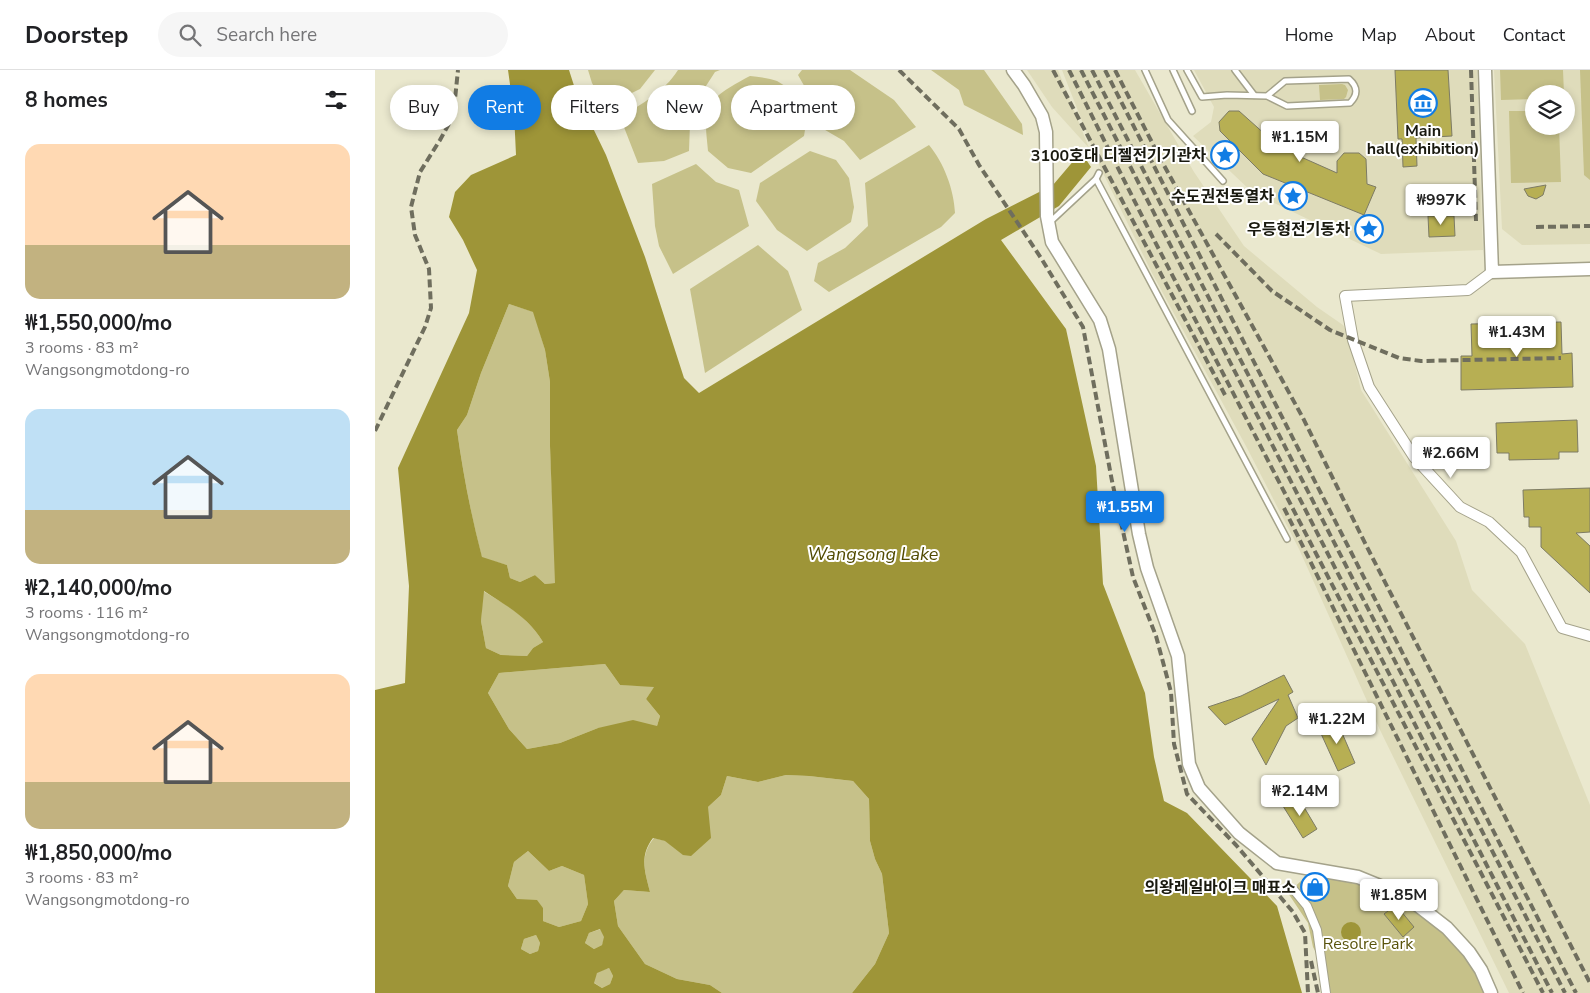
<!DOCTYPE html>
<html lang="en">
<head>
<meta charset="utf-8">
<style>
	body { margin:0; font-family:"Nunito Sans","Noto Sans KR",sans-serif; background:#f6f6f6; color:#202124; height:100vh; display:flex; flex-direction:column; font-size:19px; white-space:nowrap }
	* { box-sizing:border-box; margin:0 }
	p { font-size:16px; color:#757577 }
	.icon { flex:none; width:28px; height:28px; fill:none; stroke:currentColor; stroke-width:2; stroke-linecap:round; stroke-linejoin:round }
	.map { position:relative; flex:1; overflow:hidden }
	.details { display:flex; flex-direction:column; background:#fff; width:375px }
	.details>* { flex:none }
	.top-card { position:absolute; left:15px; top:15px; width:475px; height:45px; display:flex; gap:10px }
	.buttons { position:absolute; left:1150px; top:15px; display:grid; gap:10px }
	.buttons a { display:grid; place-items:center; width:50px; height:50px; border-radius:50%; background:#fff; box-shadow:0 2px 8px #0003; font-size:25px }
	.price { position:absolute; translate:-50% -42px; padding:0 11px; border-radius:5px; background:#fff; color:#222; font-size:16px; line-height:32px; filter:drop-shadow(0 1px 2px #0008) }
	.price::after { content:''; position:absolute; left:50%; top:30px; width:15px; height:11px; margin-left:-8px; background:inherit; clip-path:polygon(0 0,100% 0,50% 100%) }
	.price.current { background:#117ce4; color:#fff }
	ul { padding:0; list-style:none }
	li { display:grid; align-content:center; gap:10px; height:265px; padding:0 25px }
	li span { display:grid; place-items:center; height:155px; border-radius:15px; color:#555 }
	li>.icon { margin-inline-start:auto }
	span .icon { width:90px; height:90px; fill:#fffc; stroke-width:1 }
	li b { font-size:21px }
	h2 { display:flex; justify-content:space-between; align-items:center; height:60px; padding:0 25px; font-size:21px }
	.pill { padding:0 18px; border-radius:22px; background:#fff; box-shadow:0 2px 8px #0003; font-size:18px; line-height:45px }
	.pill.current { background:#117ce4; color:#fff }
	header { display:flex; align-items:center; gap:30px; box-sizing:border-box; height:70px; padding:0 25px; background:#fff; border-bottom:1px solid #e0e0e0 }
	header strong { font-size:24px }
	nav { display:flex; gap:28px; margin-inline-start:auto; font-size:18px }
	.search { width:350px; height:45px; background:#f6f6f6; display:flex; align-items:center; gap:12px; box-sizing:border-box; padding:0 18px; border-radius:28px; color:#757577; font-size:19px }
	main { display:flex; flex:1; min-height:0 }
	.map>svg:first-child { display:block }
</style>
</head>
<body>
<header>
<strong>Doorstep</strong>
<div class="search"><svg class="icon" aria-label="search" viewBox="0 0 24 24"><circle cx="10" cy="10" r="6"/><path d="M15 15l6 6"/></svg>Search here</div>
<nav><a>Home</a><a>Map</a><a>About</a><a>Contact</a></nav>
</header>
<main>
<section class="details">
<h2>8 homes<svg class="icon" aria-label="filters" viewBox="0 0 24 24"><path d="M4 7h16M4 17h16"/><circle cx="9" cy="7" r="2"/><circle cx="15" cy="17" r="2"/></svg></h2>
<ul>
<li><span style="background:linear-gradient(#ffd9b3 65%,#c2b280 0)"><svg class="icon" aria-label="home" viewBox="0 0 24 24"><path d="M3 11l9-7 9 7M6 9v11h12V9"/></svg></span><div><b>₩1,550,000/mo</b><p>3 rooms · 83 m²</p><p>Wangsongmotdong-ro</p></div></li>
<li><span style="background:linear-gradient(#bfe0f5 65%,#c2b280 0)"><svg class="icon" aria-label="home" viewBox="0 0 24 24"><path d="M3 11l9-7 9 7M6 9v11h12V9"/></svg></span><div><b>₩2,140,000/mo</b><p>3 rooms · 116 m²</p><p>Wangsongmotdong-ro</p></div></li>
<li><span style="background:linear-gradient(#ffd9b3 70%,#c2b280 0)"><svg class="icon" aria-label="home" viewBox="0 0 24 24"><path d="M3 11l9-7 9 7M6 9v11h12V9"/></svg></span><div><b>₩1,850,000/mo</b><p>3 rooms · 83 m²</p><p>Wangsongmotdong-ro</p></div></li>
</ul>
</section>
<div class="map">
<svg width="1215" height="923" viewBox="0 0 1215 923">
	<rect width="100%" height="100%" fill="#eae8ce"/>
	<g fill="#dfdcbb" fill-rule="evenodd">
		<path d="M652,0H683L714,78L677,37Z"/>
		<path d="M687,0H760L819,102L869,176L942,237L968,255L972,262L986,320L1081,471L1097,520L1150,574L1215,735V923H1134L1005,660L924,479L872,378L777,203L725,97Z"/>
		<path d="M819,0H1102L1108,180L1006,184L878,123L818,66L836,52L839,37Z"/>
		<path d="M1119,0H1215V174L1147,175L1127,159ZM1159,24H1191V56H1159Z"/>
	</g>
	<g fill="#c6c189">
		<path d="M213,0H280L265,19L230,36L217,13Z"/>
		<path d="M303,0H345L340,2L320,33L315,54L314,81L289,91L263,93L245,47C267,34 289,22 303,0Z"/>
		<path d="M427,0H475L519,30L541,57L485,90L469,71L445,57L444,42L423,5Z"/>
		<path d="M556,0H609L647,54L648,65L589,35L584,20Z"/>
		<path d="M1125,0H1188L1189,24H1159V29L1126,30Z"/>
		<path d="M1205,0H1215V110L1209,105Z"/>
		<path d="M375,6C384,7 395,8 402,11C424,23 434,43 429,66L376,103L353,98L333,81C332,68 329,53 333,40C337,25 362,13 375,6Z"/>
		<path d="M967,14L970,15L973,20L971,27L969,29L945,30L944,15Z"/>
		<path d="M1134,41H1159V56H1184L1186,112L1136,113Z"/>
		<path d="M554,75C569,93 579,120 580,143L566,157L454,222L439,211L443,193L470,178L493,156L490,113Z"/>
		<path d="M435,81L461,90L474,108L479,137L476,152L432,181L402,160L381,131L385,113Z"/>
		<path d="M321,94L341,112L364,120L374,156L298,204L284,176L280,156L277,114Z"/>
		<path d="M383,175L413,201L427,240L330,303L315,219Z"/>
		<path d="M134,234L159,242L170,280L175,312V376L181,513L170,514L160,505L145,512L135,508L132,495L107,488C96,445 88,403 82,360L92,345L106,303Z"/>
		<path d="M108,521C133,536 153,547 168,572L158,578L152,586L126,585L111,578L106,551Z"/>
		<path d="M230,594L245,615L280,616L271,629L285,646L282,656L223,658L185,673L152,679L134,659L113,623L124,603Z"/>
		<path d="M411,705L434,706L478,711L494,729L495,771L500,789L507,804L514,863L500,894L477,923H347L335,915L302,909L270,894L243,856L239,831L249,820L275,822C270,802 264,786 279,768L291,771L301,779L333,737L346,725L352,706L383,712Z"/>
		<path d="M153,781L174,801L187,796L209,805L213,834L206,851L184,857L168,851V838L142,829L133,816L139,792Z"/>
		<path d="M955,809L987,815L1026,832L1073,865L1101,903L1110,923H955L953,906L938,877L933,853L913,823L926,811Z"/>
		<path d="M226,859L230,867L227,875L219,879L210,873L214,863Z"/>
		<path d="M161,865L165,873L163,881L155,884L146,879L149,869Z"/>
		<path d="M234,898L238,906L235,914L227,918L218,912L222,902Z"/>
	</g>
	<g fill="#9e9538" fill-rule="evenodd">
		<path d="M133,0H194L202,25L231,85L270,187L309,308L324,323L611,149L678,115L706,82L716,97L684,136L626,170L691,259L721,396L728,514L770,623L779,687L789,731L812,743L902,836L927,923H477L500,894L514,863L507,804L500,789L495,771L494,729L478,711L434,706L411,705L383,712L352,706L346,725L333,737L336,768L316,786L308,785L290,771L278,768C264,786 270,802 275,822L249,820L239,831L243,856L270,894L302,909L335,915L347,923H0V620L30,613L34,516L23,398L94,243L102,200L88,170L74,147L80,122L96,105L141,85L139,43ZM134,234L158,242L170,280L175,312V376L180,513L170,514L160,505L145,512L135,508L132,495L107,487C96,445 88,403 82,360L92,345L106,303ZM109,521C133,537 153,547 168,572L158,578L152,586L126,585L111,578L106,551ZM230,594L245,615L279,617L271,629L285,646L282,656L258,650L223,658L185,673L152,679L134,659L113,623L124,603ZM153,781L174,801L187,796L209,805L213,834L206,851L184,857L168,851V838L162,830L142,829L133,816L139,792ZM225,859L229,867L227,875L219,879L210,873L214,863ZM161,865L165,873L163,881L155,884L146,879L149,869ZM234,898L238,906L235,914L227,918L219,913L222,903Z"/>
		<circle cx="976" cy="862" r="10"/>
	</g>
	<g fill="#b7af53" stroke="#7d7b64">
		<path d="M1020,0H1073L1077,66L1041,68L1042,96L1028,97L1027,69H1023Z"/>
		<path d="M854,41H864L892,66L903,55H920L926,61V87L962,103V91L969,83H984L991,89L992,114L1001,117L989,145L888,104L845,61L844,52Z"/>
		<path d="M1171,115L1168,125L1161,129L1153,126L1149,119Z"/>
		<path d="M1053,146H1079L1080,166L1054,167Z"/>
		<path d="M1186,252L1187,284L1197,283L1198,317L1086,320V286H1097L1096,254Z"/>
		<path d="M1202,350L1203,382H1184V389L1134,390V383H1122L1121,353Z"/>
		<path d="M1215,418V462L1201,463L1215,476V523L1166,477V457H1154V447H1149L1148,420Z"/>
		<path d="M909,605L918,622L913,625L923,648L911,656L891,695L877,669L904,629L850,655L833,637L866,626Z"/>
		<path d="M961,649L980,693L963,701L943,657Z"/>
		<path d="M923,727L942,759L928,768L908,736Z"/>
		<path d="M1021,835L1039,857L1028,867L1009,844Z"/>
	</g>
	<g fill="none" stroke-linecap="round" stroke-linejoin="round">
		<defs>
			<g id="service">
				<path d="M770,0L793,50L848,111"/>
				<path d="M798,0L817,41"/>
				<path d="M812,0L827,27L852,25L892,26L912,36L975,33C983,25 983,17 974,9L910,11L892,26"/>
				<path d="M860,0L879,25"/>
				<path d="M721,109L912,469"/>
				<path d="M675,152L721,109L724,103"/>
			</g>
			<path id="pedestrian" d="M918,819L932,836L942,860L951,923"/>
			<path id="minor" d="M1117,202L1093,220L970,226L978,270L994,317L1039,387L1085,437L1114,452L1146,482L1187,558L1215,566"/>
			<g id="tertiary">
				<path d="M638,0L649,15L667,46L671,62L672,146L677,172L725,250L734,279L764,464L772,498L803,586L814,694L824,718L864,763L902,793L983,807L1032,827L1072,858L1094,882L1106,900L1116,923"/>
				<path d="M1110,0L1117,202L1215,199"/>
			</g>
		</defs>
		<use href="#service" stroke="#a4a28a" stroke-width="8"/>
		<use href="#pedestrian" stroke="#a4a28a" stroke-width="10"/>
		<use href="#minor" stroke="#a4a28a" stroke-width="12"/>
		<use href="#tertiary" stroke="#a4a28a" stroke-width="15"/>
		<use href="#service" stroke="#fff" stroke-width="5"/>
		<use href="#pedestrian" stroke="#fff" stroke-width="8"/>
		<use href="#minor" stroke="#fff" stroke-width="10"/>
		<use href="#tertiary" stroke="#fff" stroke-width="12"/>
		<g stroke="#6f6e5e" stroke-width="4" stroke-dasharray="8 4" stroke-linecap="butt">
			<path d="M524,0L584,59L604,95L666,188L708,257L737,411L758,507L781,566L796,622L799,674L812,724L861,775L918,842L930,863L933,923"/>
			<path d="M678,0L850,325"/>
			<path d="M694,0L776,164L1168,923"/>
			<path d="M706,0L1177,923"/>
			<path d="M717,0L1190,923"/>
			<path d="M730,0L1201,923"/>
			<path d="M740,0L786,90L928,348L992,477L1215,913"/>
			<path d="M1096,0L1101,151"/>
			<path d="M1161,157L1215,156"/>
			<path d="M841,164L897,221L955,260L1024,288L1046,291L1186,288"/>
			<path d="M0,361L50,257L56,238L54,199L40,165L36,137L45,102L65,70L75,52L80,29L83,0"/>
			<path d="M909,438L1148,923"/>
			<path d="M936,891L943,923"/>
		</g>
	</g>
	<defs>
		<symbol id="museum-ring" viewBox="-11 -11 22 22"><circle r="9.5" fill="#fff" stroke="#117ce4" stroke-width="1.5"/><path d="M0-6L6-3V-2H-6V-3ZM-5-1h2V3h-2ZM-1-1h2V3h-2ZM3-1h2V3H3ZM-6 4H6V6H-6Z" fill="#117ce4"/></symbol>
		<symbol id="sight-ring" viewBox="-11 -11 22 22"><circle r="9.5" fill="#fff" stroke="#117ce4" stroke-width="1.5"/><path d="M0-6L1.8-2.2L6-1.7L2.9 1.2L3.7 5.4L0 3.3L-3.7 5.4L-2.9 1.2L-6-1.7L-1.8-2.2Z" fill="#117ce4"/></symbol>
		<symbol id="shop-ring" viewBox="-11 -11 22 22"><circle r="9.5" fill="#fff" stroke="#117ce4" stroke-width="1.5"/><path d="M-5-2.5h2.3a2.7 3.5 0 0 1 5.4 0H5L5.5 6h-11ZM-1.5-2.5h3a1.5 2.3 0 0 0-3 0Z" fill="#117ce4"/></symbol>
	</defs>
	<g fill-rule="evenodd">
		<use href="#museum-ring" x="1032" y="17" width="32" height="32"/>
		<use href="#sight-ring" x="834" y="69" width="32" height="32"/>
		<use href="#sight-ring" x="902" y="110" width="32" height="32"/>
		<use href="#sight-ring" x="978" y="143" width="32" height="32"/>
		<use href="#shop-ring" x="924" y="801" width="32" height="32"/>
	</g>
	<g text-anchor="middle" stroke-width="4" stroke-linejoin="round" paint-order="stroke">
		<g font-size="16" font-weight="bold" fill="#19190f" stroke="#fff" text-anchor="end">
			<text x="1048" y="66" text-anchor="middle">Main<tspan x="1048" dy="18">hall(exhibition)</tspan></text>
			<text x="831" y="91">3100호대 디젤전기기관차</text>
			<text x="899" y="132">수도권전동열차</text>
			<text x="975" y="165">우등형전기동차</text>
			<text x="921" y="823">의왕레일바이크 매표소</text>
		</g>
		<g font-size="16" fill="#59530c" stroke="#fff">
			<text x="993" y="879">Resolre Park</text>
		</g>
		<g font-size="18" font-style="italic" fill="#514a00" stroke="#fff">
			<text x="498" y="490">Wangsong Lake</text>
		</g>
	</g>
</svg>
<div class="buttons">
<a><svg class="icon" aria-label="layers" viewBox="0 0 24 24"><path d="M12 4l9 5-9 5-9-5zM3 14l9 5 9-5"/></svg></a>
</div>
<b class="price" style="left:925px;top:93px">₩1.15M</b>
<b class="price" style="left:1066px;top:156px">₩997K</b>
<b class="price" style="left:1142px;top:288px">₩1.43M</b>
<b class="price" style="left:1076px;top:409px">₩2.66M</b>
<b class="price current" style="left:750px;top:463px">₩1.55M</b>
<b class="price" style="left:962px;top:675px">₩1.22M</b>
<b class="price" style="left:925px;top:747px">₩2.14M</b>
<b class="price" style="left:1024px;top:851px">₩1.85M</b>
<div class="top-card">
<a class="pill">Buy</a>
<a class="pill current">Rent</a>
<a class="pill">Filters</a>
<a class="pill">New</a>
<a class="pill">Apartment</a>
</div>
</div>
</main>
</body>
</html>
